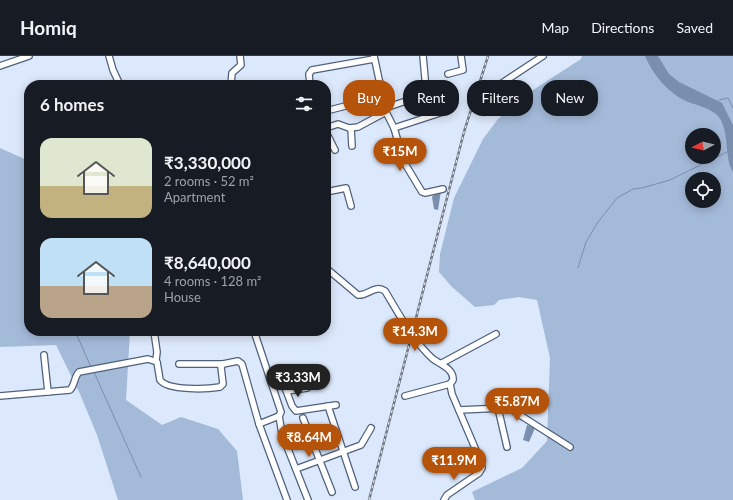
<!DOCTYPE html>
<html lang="en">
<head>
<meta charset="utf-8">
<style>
	body { margin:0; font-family:Lato,sans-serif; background:#20242c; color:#f1f3f6; height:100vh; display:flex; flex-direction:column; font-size:15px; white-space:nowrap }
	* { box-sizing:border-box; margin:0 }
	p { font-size:13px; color:#9ea1a6 }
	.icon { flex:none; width:22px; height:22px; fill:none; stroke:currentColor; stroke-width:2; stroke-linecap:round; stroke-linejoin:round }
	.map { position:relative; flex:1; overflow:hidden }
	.panel { position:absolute; left:24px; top:24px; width:307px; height:256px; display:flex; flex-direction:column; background:#171b24; border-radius:16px; box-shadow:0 2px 10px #0003 }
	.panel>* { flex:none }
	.hud { position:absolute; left:343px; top:24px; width:330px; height:36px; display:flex; gap:8px }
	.needle { width:26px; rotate:263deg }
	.controls { position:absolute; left:685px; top:72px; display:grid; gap:8px }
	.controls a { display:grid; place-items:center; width:36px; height:36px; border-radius:50%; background:#171b24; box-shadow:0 2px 10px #0003; font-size:20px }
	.price { position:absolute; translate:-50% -34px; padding:0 9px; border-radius:14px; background:#b45309; color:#fff; font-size:13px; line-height:26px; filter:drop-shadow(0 1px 2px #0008) }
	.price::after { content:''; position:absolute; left:50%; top:24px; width:12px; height:9px; margin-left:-6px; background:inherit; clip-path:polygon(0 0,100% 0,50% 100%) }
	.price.current { background:#222; color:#fff }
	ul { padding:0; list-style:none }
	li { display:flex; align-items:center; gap:12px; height:100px; padding:0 16px }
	li span { display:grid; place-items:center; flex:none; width:112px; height:80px; border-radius:12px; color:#555 }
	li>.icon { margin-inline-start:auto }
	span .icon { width:48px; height:48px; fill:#fffc; stroke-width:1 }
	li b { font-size:17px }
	h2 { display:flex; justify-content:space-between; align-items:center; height:48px; padding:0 16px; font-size:17px }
	.tag { padding:0 14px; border-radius:16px; background:#171b24; box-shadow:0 2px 10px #0003; font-size:14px; line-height:36px }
	.tag.current { background:#b45309; color:#fff }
	header { display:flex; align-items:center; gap:24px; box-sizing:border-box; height:56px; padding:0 20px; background:#171b24; border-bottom:1px solid #363941 }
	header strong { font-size:19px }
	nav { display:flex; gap:22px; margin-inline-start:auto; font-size:14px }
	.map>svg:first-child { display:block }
</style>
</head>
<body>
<header>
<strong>Homiq</strong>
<nav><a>Map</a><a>Directions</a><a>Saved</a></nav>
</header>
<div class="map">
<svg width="733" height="444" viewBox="0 0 733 444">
	<rect width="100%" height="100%" fill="#dce8fb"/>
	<g fill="#a4bad9" fill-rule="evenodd">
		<path d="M582,0H733V444H475L472,436L522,412L547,385L550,302L537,244L519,241L499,244L494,249L475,251L452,231L439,216L440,198L454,142L483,83L498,63L533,34L581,3ZM692,79H714V101H692ZM692,123H714V145H692Z"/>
		<path d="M0,92L29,105V275H130L126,344L162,369L181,361L218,373L237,395L243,444H118L97,379L80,338L56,289L0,291Z"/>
	</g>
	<g fill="#7a8fae">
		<path d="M645,0H658L669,18L679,26L722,47L733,69V116C723,100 731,72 716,58C708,52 697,49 688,46C669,38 653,19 645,0Z"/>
		<path d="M437,135H441L438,154L434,153L432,141Z"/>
		<path d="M527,369L535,372L529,386L523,384Z"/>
	</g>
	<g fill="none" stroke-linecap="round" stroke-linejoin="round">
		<g stroke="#7a8fae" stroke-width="1">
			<path d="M719,44L728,42L733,52"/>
			<path d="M578,212L586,186L598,166L617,142L633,133L642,132L670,124L727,96"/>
			<path d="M75,275L91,311"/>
			<path d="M94,316L141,421"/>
		</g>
		<defs>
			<g id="minor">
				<path d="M109,0L113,14L120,29"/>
				<path d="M374,0L386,56L394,72L404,106L422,136L425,137L443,133"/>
				<path d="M0,10L29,0"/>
				<path d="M448,18L463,14L461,0"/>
				<path d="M231,29L232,17L241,9L240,0"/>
				<path d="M310,29L309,18L312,14L374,3"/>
				<path d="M385,52L424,39L426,33L423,0"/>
				<path d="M326,55L365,45L382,35"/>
				<path d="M484,56L478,43L543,0"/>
				<path d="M326,72L338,68L349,72L358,71L386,56"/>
				<path d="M351,72L352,90"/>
				<path d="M394,72L443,56"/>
				<path d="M326,76L335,94"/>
				<path d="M326,136L346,132L351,150"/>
				<path d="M326,212L358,239C368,240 375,228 385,235C399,258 413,285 433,303C440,308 454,313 453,324L450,328L452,338L481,406L482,412L479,417L447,439L444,444"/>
				<path d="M154,275L157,296L156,304"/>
				<path d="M254,275L281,356L279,360L259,368L287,444"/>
				<path d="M44,299L48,336"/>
				<path d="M442,307L496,278"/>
				<path d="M179,308H223"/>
				<path d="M273,329H284L292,350L296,355L336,349"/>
				<path d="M287,335L307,332"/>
				<path d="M0,340L70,334C75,329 74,321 79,316L148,303L157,306L160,324C168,335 208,333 220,331L223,328L221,311L223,308L238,305L242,308L259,368"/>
				<path d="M405,340L450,328"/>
				<path d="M328,350L355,431"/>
				<path d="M498,352L507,391"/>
				<path d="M459,354L504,352L512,354L570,391"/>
				<path d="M279,360L282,378L308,444"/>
				<path d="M303,362L332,436"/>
				<path d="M296,413L361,389L371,372"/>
			</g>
		</defs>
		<use href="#minor" stroke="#4f617b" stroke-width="8"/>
		<use href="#minor" stroke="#fff" stroke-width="5.5"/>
		<defs>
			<path id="rail" d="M369,444L464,76L488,0"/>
		</defs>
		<use href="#rail" stroke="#6d7785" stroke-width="2.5"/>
		<use href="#rail" stroke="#fff" stroke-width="1" stroke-dasharray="3" stroke-linecap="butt"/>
	</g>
</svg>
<div class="controls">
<a><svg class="needle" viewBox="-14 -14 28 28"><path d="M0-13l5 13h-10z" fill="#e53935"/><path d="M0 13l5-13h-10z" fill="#9ea1a6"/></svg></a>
<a><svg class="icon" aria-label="locate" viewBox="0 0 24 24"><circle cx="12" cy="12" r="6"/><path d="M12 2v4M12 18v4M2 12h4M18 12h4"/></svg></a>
</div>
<b class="price" style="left:400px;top:116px">₹15M</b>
<b class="price" style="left:415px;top:296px">₹14.3M</b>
<b class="price current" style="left:298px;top:342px">₹3.33M</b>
<b class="price" style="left:517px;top:366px">₹5.87M</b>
<b class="price" style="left:309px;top:402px">₹8.64M</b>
<b class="price" style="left:454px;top:425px">₹11.9M</b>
<div class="hud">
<a class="tag current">Buy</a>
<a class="tag">Rent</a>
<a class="tag">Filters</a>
<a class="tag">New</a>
</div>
<section class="panel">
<h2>6 homes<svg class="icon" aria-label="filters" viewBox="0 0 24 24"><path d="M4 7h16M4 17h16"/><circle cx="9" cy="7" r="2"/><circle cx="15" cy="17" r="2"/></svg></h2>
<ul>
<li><span style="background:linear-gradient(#dfe7d0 60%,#c2b280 0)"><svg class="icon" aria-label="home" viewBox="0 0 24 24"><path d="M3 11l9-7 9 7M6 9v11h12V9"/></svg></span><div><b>₹3,330,000</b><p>2 rooms · 52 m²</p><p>Apartment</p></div></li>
<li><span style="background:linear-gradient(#bfe0f5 60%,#b9a48a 0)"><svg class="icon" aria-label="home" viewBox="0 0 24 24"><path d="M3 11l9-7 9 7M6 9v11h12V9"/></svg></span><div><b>₹8,640,000</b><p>4 rooms · 128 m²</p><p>House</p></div></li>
</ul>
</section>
</div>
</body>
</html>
